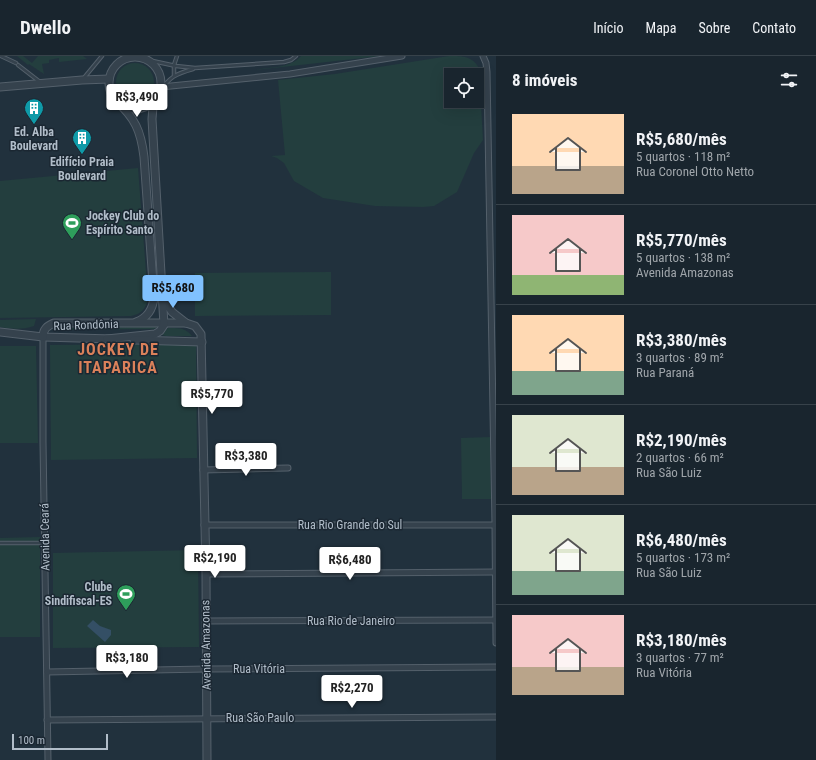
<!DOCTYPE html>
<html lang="pt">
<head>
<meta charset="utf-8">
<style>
	body { margin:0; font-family:"Roboto Condensed",sans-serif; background:#222d36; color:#f1f3f6; height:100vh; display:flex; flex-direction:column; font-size:15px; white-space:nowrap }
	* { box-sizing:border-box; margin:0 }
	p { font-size:13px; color:#9fa5aa }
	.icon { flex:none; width:22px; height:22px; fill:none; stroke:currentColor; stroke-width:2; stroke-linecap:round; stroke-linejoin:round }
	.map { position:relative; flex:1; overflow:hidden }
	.side { display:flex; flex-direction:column; background:#19252e; width:320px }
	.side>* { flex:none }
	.fabs { position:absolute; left:444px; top:12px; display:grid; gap:8px }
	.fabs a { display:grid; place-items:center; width:40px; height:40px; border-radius:0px; background:#19252e; box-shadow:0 4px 16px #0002,0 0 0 1px #37424a; font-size:20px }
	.scale { position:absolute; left:12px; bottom:10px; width:96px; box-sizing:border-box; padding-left:4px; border:2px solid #b1bdc9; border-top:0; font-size:11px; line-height:14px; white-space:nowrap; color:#b1bdc9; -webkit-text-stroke:3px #1b2732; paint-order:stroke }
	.price { position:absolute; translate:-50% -34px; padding:0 9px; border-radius:4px; background:#fff; color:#222; font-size:13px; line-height:26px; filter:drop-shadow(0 1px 2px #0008) }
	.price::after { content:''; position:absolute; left:50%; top:24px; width:12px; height:9px; margin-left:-6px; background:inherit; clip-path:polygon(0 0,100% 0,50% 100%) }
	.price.selected { background:#80c1fe; color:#111 }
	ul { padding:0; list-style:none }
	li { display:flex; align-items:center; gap:12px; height:100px; padding:0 16px }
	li+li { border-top:1px solid #37424a }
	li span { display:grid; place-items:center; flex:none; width:112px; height:80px; border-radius:0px; color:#555 }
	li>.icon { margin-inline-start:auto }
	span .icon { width:48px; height:48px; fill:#fffc; stroke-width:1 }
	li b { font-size:17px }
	h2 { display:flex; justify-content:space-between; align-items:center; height:48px; padding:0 16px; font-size:17px }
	header { display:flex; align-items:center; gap:24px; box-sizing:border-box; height:56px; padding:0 20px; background:#19252e; border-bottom:1px solid #37424a }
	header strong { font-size:19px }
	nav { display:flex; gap:22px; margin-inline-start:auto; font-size:14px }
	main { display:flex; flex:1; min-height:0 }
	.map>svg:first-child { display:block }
</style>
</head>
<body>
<header>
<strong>Dwello</strong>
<nav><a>Início</a><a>Mapa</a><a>Sobre</a><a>Contato</a></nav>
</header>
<main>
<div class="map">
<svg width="496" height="704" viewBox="0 0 496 704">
	<rect width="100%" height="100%" fill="#21313d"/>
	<g fill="#233e3e" fill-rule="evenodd">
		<path d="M17,0H23L32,7L38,0H83L87,3L59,6V2L49,4V7L42,8L44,18L29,8L28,9Z"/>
		<path d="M301,0H381L255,14C270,11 291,12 301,0Z"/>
		<path d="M449,0C463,0 472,0 479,12L483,84L474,97L457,136L434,150L423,151L375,150L323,142L294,125L284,107L277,102L271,100L285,99L278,24L335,18ZM451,19H477V45H451Z"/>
		<circle cx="135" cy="26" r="19"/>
		<path d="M138,112L148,242C146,253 141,258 131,260L0,262V125Z"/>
		<path d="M331,216V259L195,260V217Z"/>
		<path d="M36,263L34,270C22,274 12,273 0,271V264Z"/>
		<path d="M157,271L154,273L52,274L55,272Z"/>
		<path d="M168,272C177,272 185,271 192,280H166L162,279Z"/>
		<path d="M196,288L197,402L51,404L50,289Z"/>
		<path d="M0,290H36L38,387H0Z"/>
		<path d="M490,381L491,443H462L461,382Z"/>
		<path d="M40,481V581H0V482Z"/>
		<path d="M198,494L199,591L53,592V497Z"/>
	</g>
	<path fill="#344f65" d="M93,564L100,570L111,574V579L105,586L87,570Z"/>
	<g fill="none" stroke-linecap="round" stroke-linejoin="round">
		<defs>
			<g id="service">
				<path d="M1,0L16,7"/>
				<path d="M148,4L176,10L195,12L284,6L291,4L296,0"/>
				<path d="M18,9L40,26"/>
				<path d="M174,19V9L177,0"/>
				<path d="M83,23L102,0"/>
				<path d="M159,36C170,21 175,18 193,13"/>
				<path d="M0,487H45"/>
			</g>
			<g id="minor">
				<path d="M483,0L486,7L487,16L495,469L496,587"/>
				<path d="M161,31L290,18L402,0"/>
				<path d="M43,281V386L48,704"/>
				<path d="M203,414L288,412"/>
				<path d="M204,469H495"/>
				<path d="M206,518L495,516"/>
				<path d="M206,565L496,564"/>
				<path d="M47,616L206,613L496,611"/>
				<path d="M47,664L496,661"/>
			</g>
			<g id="tertiary">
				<circle cx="135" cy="27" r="26"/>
				<path d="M0,31L82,24L109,23"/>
				<path d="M116,45C135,62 141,75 144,101L154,241C153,253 147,262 136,266"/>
				<path d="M164,244L172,256L186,267"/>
				<path d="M0,276L43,281L112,283"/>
				<path d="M43,281C43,273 47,270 54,267H186L195,270L201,278L206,518L207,704"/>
				<path d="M107,283L155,278L160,275L164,269L152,63L153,51L155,43"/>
				<path d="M134,284L202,286"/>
			</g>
		</defs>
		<use href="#service" stroke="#54606b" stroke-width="4.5"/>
		<use href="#minor" stroke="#54606b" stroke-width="7"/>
		<use href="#tertiary" stroke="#54606b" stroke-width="9"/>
		<use href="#service" stroke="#35424d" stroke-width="2.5"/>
		<use href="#minor" stroke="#35424d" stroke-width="5"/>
		<use href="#tertiary" stroke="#35424d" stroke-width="7"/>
	</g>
	<defs>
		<symbol id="building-pin" viewBox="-11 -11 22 30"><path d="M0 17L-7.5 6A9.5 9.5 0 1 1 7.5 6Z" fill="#0f9aa8" stroke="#1b2732"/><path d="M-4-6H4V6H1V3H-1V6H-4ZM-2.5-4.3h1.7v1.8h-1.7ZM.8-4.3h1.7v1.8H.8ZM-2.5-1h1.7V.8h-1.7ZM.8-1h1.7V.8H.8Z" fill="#fff"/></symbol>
		<symbol id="stadium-pin" viewBox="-11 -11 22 30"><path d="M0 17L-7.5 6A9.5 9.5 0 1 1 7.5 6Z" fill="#2e9e5b" stroke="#1b2732"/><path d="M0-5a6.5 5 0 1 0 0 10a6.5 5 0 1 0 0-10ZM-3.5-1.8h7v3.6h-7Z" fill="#fff"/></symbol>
	</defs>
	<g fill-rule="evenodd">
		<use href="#building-pin" x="23" y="41" width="22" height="30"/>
		<use href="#building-pin" x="71" y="71" width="22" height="30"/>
		<use href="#stadium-pin" x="61" y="156" width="22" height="30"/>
		<use href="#stadium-pin" x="115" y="527" width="22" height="30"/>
	</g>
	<g text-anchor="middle" stroke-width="3" stroke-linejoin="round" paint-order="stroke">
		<g font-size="12" font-weight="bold" fill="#b1bdc9" stroke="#1b2732">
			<text x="34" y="80">Ed. Alba<tspan x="34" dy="14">Boulevard</tspan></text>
			<text x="82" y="110">Edifício Praia<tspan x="82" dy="14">Boulevard</tspan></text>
			<text x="86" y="164" text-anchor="start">Jockey Club do<tspan x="86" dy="14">Espírito Santo</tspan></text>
			<text x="112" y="535" text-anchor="end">Clube<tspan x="112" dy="14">Sindifiscal-ES</tspan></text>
		</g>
		<g font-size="12" fill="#b1bdc9" stroke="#1b2732">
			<text transform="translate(86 269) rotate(-2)" y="4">Rua Rondônia</text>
			<text x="350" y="473">Rua Rio Grande do Sul</text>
			<text transform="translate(45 481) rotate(-91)" y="4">Avenida Ceará</text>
			<text x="351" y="569">Rua Rio de Janeiro</text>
			<text transform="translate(206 589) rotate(-91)" y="4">Avenida Amazonas</text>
			<text x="259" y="617">Rua Vitória</text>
			<text x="260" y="666">Rua São Paulo</text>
		</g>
		<g font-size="16" font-weight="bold" letter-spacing="1" fill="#db815a" stroke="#1b2732">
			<text x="118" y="299">JOCKEY DE<tspan x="118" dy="18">ITAPARICA</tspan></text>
		</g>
	</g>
</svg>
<div class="fabs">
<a><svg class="icon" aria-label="locate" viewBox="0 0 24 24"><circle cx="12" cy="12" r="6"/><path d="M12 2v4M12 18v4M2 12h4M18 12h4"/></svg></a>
</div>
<div class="scale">100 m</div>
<b class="price" style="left:137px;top:62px">R$3,490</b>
<b class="price selected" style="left:173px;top:253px">R$5,680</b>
<b class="price" style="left:212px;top:359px">R$5,770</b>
<b class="price" style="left:246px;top:421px">R$3,380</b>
<b class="price" style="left:215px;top:523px">R$2,190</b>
<b class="price" style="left:350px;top:525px">R$6,480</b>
<b class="price" style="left:127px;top:623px">R$3,180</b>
<b class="price" style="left:352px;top:653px">R$2,270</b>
</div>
<section class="side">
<h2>8 imóveis<svg class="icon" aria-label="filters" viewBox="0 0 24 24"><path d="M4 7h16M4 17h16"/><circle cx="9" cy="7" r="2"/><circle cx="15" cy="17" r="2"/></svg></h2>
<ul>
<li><span style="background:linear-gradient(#ffd9b3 65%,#b9a48a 0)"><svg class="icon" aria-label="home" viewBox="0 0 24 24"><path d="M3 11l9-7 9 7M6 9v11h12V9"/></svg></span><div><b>R$5,680/mês</b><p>5 quartos · 118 m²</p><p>Rua Coronel Otto Netto</p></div></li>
<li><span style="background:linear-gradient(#f6c9c9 75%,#8fb573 0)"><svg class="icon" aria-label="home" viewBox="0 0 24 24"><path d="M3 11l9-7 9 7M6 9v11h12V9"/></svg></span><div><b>R$5,770/mês</b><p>5 quartos · 138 m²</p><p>Avenida Amazonas</p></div></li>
<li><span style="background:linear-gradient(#ffd9b3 70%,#7fa58c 0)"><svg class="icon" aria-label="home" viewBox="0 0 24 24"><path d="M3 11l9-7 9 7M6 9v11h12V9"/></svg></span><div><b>R$3,380/mês</b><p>3 quartos · 89 m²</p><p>Rua Paraná</p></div></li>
<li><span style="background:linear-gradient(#dfe7d0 65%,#b9a48a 0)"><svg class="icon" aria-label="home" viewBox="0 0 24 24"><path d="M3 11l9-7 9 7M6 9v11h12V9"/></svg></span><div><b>R$2,190/mês</b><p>2 quartos · 66 m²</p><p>Rua São Luiz</p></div></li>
<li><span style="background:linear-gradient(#dfe7d0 70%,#7fa58c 0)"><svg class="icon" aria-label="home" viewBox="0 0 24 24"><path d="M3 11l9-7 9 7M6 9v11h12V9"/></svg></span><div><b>R$6,480/mês</b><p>5 quartos · 173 m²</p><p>Rua São Luiz</p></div></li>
<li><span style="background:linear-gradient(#f6c9c9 65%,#b9a48a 0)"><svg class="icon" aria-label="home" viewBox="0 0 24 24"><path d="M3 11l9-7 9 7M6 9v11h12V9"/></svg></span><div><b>R$3,180/mês</b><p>3 quartos · 77 m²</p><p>Rua Vitória</p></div></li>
</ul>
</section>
</main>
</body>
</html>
